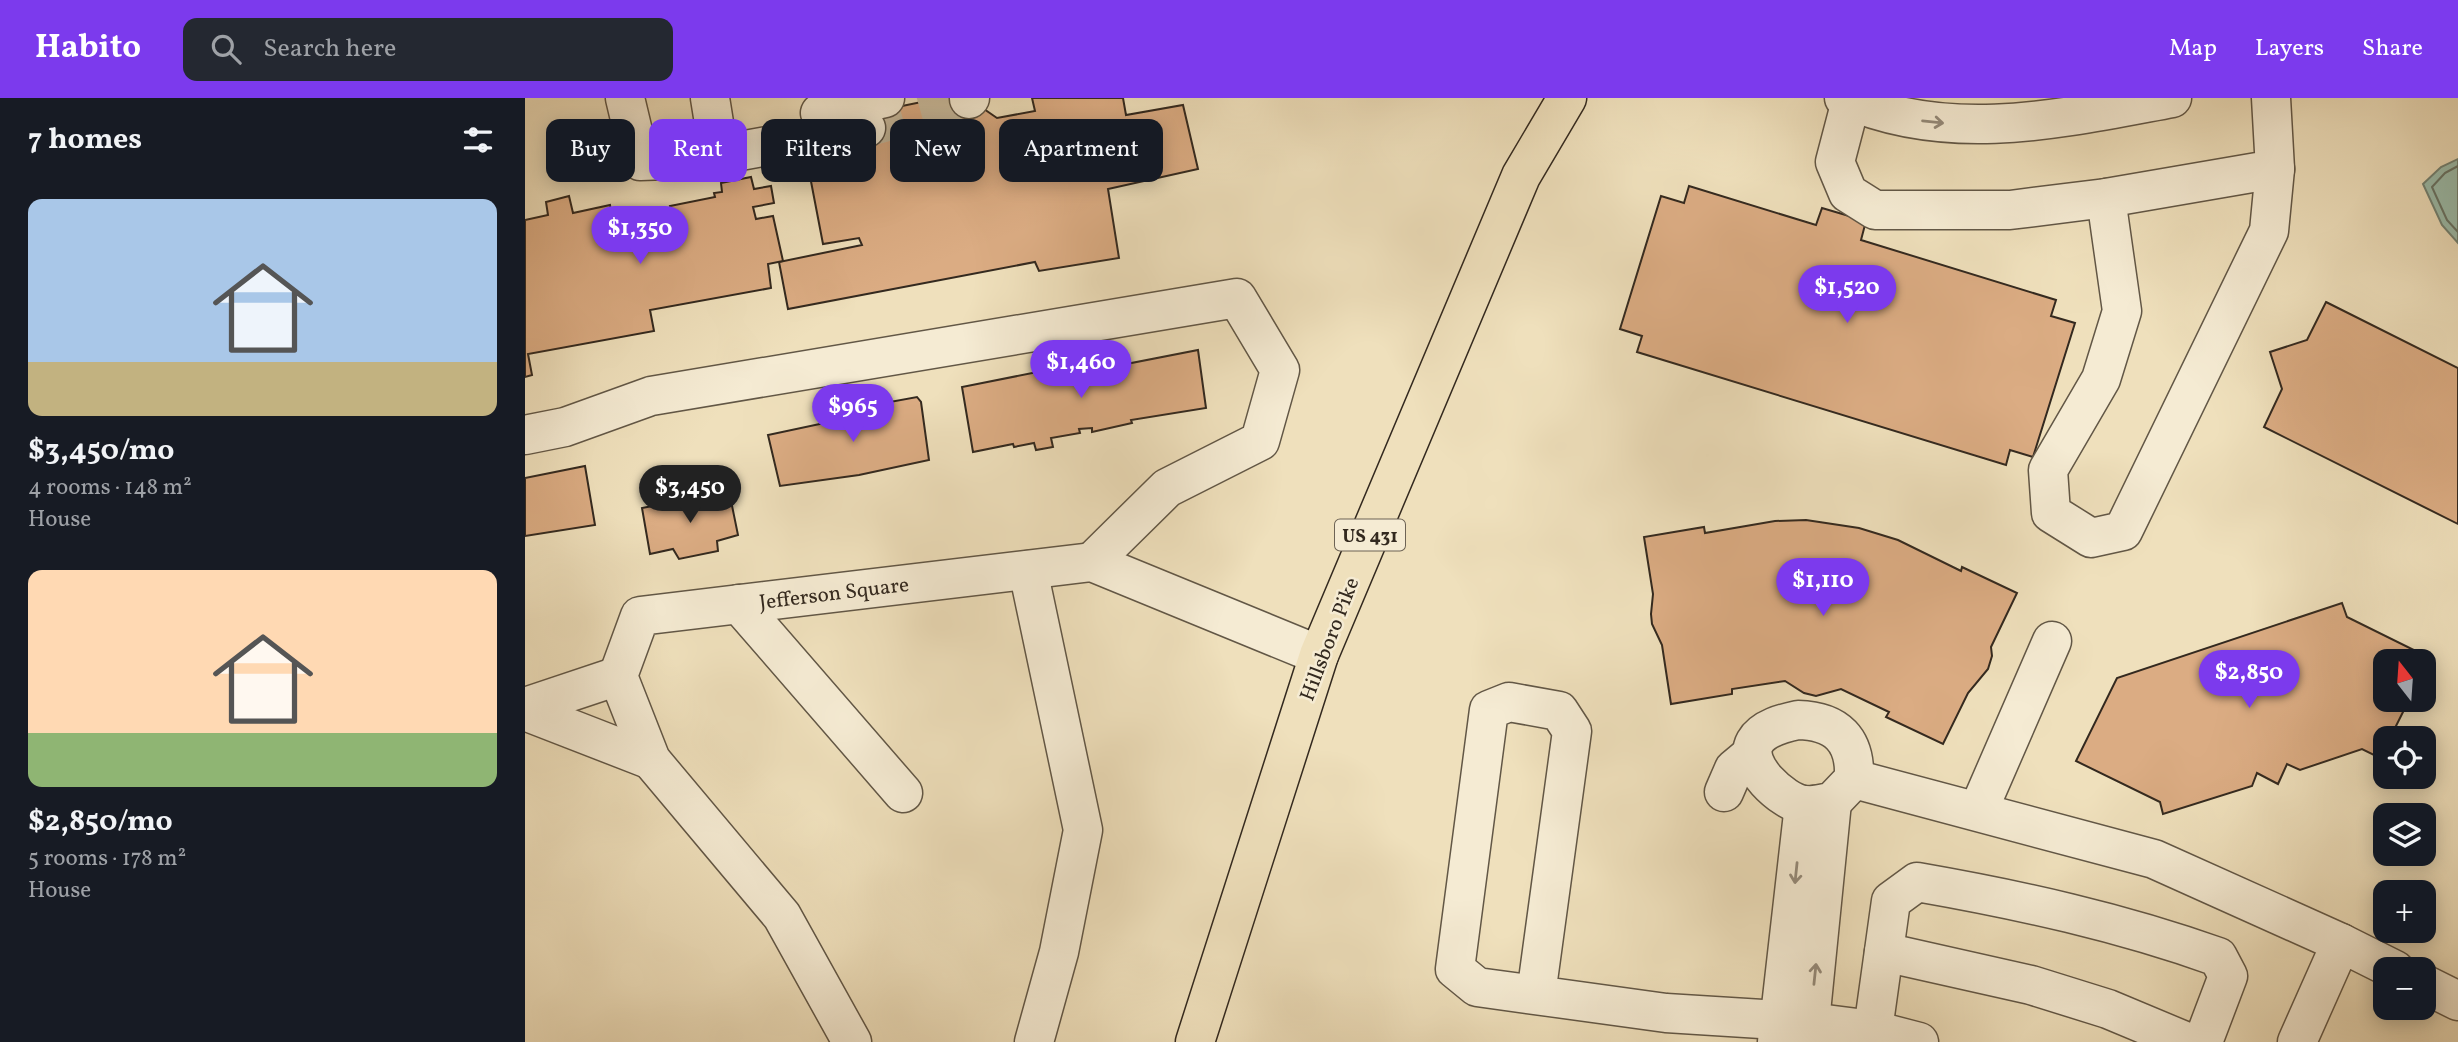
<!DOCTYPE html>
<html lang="en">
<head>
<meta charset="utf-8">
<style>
	body { margin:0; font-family:Vollkorn,serif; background:#242831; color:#f1f3f6; height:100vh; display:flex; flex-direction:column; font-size:26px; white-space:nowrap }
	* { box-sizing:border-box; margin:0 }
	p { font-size:23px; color:#9ea1a6 }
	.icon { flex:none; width:38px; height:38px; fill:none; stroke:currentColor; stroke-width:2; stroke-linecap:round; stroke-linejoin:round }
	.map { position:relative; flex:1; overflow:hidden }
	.details { display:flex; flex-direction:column; background:#171b24; width:525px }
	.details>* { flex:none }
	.guide { position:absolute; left:21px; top:21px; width:665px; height:63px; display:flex; gap:14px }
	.needle { width:46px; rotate:343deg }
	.controls { position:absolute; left:1848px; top:551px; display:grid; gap:14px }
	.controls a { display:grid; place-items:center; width:63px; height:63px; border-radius:14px; background:#171b24; box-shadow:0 4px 18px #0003; font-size:35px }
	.price { position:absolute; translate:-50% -60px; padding:0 16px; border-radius:24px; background:#7c3aed; color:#fff; font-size:23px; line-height:46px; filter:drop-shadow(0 2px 4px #0008) }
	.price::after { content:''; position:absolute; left:50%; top:42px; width:21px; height:16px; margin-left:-10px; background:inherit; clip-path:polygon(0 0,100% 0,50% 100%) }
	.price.current { background:#222; color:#fff }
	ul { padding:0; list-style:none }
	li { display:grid; align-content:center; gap:14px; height:371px; padding:0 28px }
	li span { display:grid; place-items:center; height:217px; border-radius:14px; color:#555 }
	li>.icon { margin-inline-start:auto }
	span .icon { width:126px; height:126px; fill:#fffc; stroke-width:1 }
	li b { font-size:30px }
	h2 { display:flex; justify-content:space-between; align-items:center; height:84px; padding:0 28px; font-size:30px }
	.chip { padding:0 24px; border-radius:14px; background:#171b24; box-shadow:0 4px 18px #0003; font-size:24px; line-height:63px }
	.chip.current { background:#7c3aed; color:#fff }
	header { display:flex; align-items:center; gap:42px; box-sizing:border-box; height:98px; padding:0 35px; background:#7c3aed; color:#fff }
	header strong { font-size:33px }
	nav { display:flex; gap:38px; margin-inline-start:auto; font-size:24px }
	.search { width:490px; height:63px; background:#242831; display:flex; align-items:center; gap:18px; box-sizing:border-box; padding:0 24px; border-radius:14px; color:#9ea1a6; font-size:26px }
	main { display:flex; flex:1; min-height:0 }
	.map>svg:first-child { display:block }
</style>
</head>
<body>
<header>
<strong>Habito</strong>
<div class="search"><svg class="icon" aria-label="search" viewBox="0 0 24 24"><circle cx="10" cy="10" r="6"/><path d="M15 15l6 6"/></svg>Search here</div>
<nav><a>Map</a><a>Layers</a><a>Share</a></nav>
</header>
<main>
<section class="details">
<h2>7 homes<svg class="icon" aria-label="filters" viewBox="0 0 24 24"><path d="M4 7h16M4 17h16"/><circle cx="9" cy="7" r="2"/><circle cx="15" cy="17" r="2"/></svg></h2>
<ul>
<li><span style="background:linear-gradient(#a9c7e8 75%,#c2b280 0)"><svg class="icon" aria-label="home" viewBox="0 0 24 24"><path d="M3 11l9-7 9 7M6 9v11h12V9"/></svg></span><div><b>$3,450/mo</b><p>4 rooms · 148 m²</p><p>House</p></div></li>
<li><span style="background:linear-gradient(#ffd9b3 75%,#8fb573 0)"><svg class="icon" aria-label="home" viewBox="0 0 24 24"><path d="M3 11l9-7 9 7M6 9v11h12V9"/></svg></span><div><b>$2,850/mo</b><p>5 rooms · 178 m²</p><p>House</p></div></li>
</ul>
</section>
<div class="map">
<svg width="1933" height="944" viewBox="0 0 1933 944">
	<rect width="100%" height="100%" fill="#efe0bc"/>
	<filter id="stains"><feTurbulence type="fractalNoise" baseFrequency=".00286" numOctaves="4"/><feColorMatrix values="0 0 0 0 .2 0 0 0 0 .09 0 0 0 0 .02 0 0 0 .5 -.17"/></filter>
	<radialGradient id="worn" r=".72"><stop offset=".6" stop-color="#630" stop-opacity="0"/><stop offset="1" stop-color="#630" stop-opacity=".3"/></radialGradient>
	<path fill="#9abdac" stroke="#718274" stroke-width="2" d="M1933,61V145L1917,127L1898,86L1916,69Z"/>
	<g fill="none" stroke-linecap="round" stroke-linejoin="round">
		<path stroke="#667366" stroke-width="2" d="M1933,68L1920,75L1907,89L1922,122L1933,134"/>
	</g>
	<g fill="#dbac83" stroke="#33291f" stroke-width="2">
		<path d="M416,0H443L472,20L510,13L507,0H598L601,17L658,7L673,71L583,91L594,160L514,173L510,164L263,211L254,164L337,147L334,140L298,146L284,73L348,62L338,16Z"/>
		<path d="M226,79L229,91L246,88L249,105L228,109L231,121L248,118L258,163L243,166L246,190L125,212L129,233L3,256L7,277L0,279V122L23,117L21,104L44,98L48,115L85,107L90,140L112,137L111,130L149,124L145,108L190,99L189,95L197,94L196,85Z"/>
		<path d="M1164,88L1291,127L1297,110L1341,123L1336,142L1531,202L1526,218L1550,225L1508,359L1485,352L1481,367L1112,254L1117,238L1095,231L1136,98L1159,105Z"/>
		<path d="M1801,204L1933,270V426L1739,329L1757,291L1745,254L1782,242Z"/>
		<path d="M673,252L681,310L606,322L607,325L567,334V330L554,331L555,335L526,340L528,349L511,352L509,345L489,349L488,346L448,354L437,289L593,258L596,267Z"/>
		<path d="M392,299L396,304L404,362L334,377L255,388L243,337L323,320L321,312Z"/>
		<path d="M60,368L70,427L0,438V380Z"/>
		<path d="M204,393L213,437L192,443L193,453L154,461L148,451L125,456L117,410Z"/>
		<path d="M1281,422L1334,430L1373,442L1436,473L1437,469L1492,495L1466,549L1467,558L1463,571L1443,595L1418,646L1361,619L1364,614L1316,591L1291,598L1279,595L1260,583L1207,591V596L1146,606L1137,547L1127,526L1126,516L1128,496L1119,439L1179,429L1180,435L1250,423Z"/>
		<path d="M1817,505L1822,519L1905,560L1899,573V564H1860V602H1884L1865,640H1860V649L1855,660L1837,651L1775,672L1762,666L1753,686L1732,675L1727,688L1638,716L1635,704L1551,663L1592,580Z"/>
	</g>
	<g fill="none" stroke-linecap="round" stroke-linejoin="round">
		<path stroke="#c9bb9d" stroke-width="38" stroke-dasharray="38 19" stroke-linecap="butt" d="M341,30L444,1"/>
		<defs>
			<g id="minor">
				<path d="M100,0L115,63L171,61L341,30"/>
				<path d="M185,0L194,56"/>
				<path d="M1319,0C1425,47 1539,20 1647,0"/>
				<path d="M444,1L445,0"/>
				<path d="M1326,3L1310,64L1323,95L1350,112H1485L1581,100L1750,71L1746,0"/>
				<path d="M295,15L360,0"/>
				<path d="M1581,100L1597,213L1576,281L1523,372L1526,415L1566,440L1598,433L1744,133L1750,71"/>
				<path d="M0,337L40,329L126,298L712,200L755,272L735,343L642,390L567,464"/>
				<path d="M503,472L558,732L534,854L509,944"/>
				<path d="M214,506L378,695"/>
				<path d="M0,609L93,578"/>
				<path d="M0,613L126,662"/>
				<path d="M1273,622C1312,623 1331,642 1329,681L1307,704C1298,705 1288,708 1279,707C1258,704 1217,667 1230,644C1238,630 1259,625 1273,622Z"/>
				<path d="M1329,681L1629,761L1816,845"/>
				<path d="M1199,694L1209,671L1227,656"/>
				<path d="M1453,713L1527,543"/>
				<path d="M1359,854L1506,887L1583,911L1662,944"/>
				<path d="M1899,886L1933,903"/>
				<path d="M1011,897L1047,633L1034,613L984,604L964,612L930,871L952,889L1141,915L1285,924L1348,932L1394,944"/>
				<path d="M1348,932L1366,803L1392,784C1495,802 1595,824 1693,859L1703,878L1678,944"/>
				<path d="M327,944L257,818L126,662L93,578L115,518L567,464L794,557"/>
				<path d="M1252,944L1279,707"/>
				<path d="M1283,944L1307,704"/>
				<path d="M1772,944L1816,845L1870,872"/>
			</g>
			<path id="major" d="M670,944L794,557L996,78L1042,0"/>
		</defs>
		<use href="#minor" stroke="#625746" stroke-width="41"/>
		<use href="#major" stroke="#33291f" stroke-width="41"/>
		<use href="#minor" stroke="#f5ebd3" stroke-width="38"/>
		<use href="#major" stroke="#efe0bc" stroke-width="38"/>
	</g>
	<defs><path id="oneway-shaft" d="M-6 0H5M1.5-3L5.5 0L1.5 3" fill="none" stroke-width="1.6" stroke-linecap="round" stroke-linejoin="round" transform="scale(1.75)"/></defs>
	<g stroke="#948a79">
		<use href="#oneway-shaft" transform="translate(1408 24) rotate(6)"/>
		<use href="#oneway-shaft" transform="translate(1271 775) rotate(96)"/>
		<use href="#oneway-shaft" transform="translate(1290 876) rotate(-84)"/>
	</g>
	<g text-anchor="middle" stroke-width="5" stroke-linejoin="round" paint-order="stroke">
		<rect fill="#f5ebd3" stroke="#6d6355" stroke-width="2" x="810" y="421.5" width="70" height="31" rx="5"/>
		<g font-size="19" font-weight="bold" fill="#33291f">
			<text x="845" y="444">US 431</text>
		</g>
		<g font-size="21" fill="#33291f" stroke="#f5ebd3">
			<text transform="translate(309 495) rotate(-7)" y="7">Jefferson Square</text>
			<text transform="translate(804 541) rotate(-69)" y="7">Hillsboro Pike</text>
		</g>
	</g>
	<rect width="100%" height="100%" filter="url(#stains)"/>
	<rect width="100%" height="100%" fill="url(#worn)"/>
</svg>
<div class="controls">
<a><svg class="needle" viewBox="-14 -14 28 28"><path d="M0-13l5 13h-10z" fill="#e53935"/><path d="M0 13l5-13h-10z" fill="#9ea1a6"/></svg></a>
<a><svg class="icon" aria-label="locate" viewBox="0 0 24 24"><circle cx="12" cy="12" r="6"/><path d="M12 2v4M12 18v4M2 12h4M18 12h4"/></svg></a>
<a><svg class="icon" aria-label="layers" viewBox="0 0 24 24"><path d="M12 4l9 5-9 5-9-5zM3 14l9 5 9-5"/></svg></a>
<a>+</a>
<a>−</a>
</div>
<b class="price" style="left:115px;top:168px">$1,350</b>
<b class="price" style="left:1322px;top:227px">$1,520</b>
<b class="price" style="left:556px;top:302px">$1,460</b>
<b class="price" style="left:328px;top:346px">$965</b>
<b class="price current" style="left:165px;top:427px">$3,450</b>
<b class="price" style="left:1298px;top:520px">$1,110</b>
<b class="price" style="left:1724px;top:612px">$2,850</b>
<div class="guide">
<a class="chip">Buy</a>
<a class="chip current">Rent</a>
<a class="chip">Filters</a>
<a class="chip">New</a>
<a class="chip">Apartment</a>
</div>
</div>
</main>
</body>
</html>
